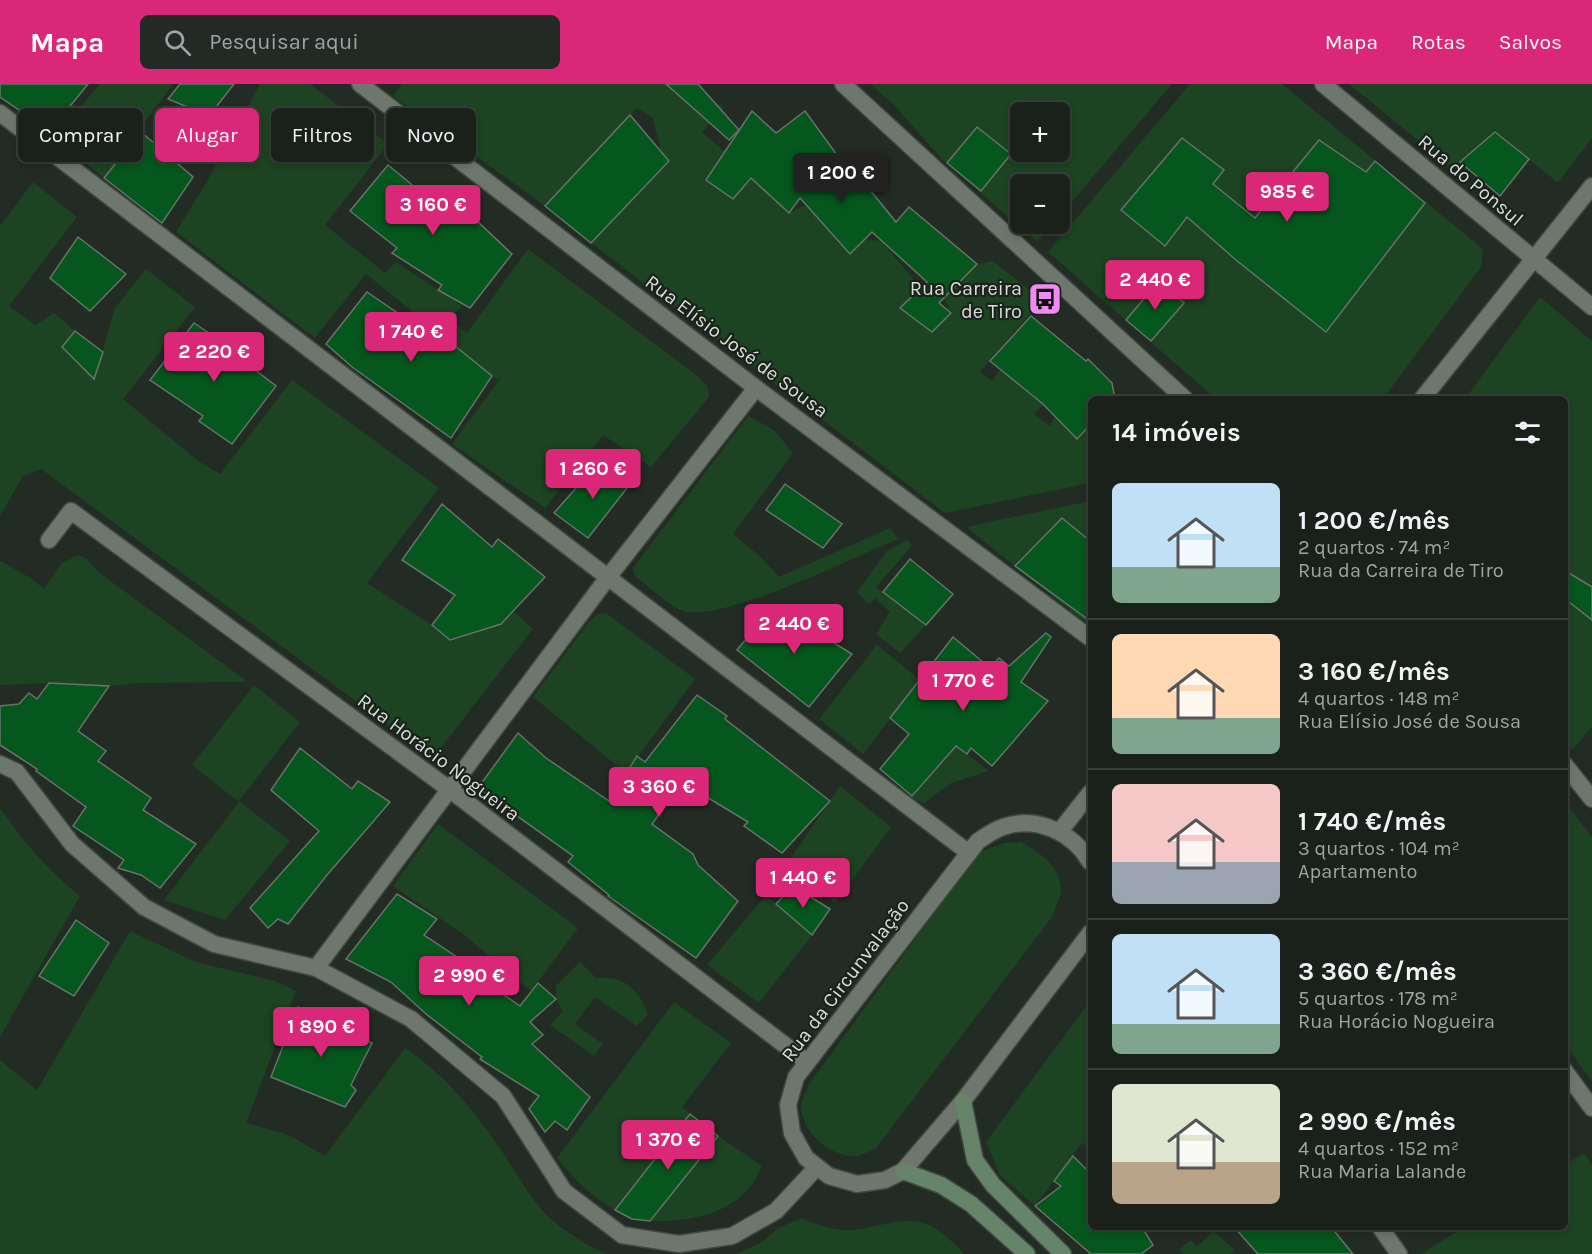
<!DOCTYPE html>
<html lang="pt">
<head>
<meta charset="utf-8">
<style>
	body { margin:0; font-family:Karla,sans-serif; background:#232924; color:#f1f3f6; height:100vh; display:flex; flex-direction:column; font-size:22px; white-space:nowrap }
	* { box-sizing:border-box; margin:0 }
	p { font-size:20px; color:#9fa3a3 }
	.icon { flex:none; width:33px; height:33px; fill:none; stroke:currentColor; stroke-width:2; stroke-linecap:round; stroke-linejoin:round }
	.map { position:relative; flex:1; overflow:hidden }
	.drawer { position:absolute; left:1088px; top:312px; width:480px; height:834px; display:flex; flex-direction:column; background:#1a211b; border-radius:9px; box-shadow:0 3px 9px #0003,0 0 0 2px #383e3a }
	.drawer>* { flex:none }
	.guide { position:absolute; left:18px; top:24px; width:570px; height:54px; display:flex; gap:12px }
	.fabs { position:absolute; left:1010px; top:18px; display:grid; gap:12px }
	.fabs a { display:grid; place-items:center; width:60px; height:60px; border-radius:9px; background:#1a211b; box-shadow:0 3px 9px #0003,0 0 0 2px #383e3a; font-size:30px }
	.price { position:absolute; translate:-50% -51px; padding:0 14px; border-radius:6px; background:#db2777; color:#fff; font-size:20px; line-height:39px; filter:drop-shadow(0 2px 3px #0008) }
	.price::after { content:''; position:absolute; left:50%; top:36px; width:18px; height:14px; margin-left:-9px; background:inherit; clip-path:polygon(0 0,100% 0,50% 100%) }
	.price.active { background:#222; color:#fff }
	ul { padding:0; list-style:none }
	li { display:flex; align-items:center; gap:18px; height:150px; padding:0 24px }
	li+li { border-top:2px solid #383e3a }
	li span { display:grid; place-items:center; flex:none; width:168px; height:120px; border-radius:9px; color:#555 }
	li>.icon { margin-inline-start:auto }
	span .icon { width:72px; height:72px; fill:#fffc; stroke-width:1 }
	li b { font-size:26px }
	h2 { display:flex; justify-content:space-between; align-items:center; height:72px; padding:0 24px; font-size:26px }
	.pill { padding:0 21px; border-radius:9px; background:#1a211b; box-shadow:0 3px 9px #0003,0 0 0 2px #383e3a; font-size:21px; line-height:54px }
	.pill.active { background:#db2777; color:#fff }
	header { display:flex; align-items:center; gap:36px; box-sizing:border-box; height:84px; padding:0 30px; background:#db2777; color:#fff }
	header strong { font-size:28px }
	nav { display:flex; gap:33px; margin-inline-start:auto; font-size:21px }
	.search { width:420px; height:54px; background:#232924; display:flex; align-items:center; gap:15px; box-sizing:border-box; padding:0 21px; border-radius:9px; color:#9fa3a3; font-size:22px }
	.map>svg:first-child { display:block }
</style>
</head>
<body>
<header>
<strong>Mapa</strong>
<div class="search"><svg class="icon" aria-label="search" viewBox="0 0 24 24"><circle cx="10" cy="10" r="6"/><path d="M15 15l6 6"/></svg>Pesquisar aqui</div>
<nav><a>Mapa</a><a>Rotas</a><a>Salvos</a></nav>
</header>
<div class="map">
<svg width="1592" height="1170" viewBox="0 0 1592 1170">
	<rect width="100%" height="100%" fill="#232c24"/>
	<g fill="#1c4322" fill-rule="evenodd">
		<path d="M100,0H173L104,94L54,54Z"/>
		<path d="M260,0H310L388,60L325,141L385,189L396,178L462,222L449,235L467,249L528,165L699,293L708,303L709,313L651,383L603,351L545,424L452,360L504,289L497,296L366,190L315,254L176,148L206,99Z"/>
		<path d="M402,0H666L700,31L714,18L724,24L702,48L725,68L706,96L732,115L751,94L789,129L815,116L850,169L866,155L881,157L921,204L900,224L931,248L951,229L944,214L977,180L993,177L1042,216L980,288L992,297L1000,286L1027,307L1035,298L1049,314L1034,330L1050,342L1055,333L1077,355L1090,341V399L945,429L591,159L669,78L661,68L653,34L637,24L545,122L393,12Z"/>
		<path d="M870,0H1172L1059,133V100H1020V140H1054L1037,158L942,75L893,20ZM1020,28H1059V68H1020Z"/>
		<path d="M1190,0H1282L1483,165L1481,183L1383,315H1216L1048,168Z"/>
		<path d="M1349,0H1592V54L1558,99L1495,48L1453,85Z"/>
		<path d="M33,98L77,133L9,222L35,241L54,229L75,247L62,263L94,295L115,224L146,185L195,223L123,315L197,376L220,390L292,296L439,404L367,499L432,541L450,556L501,540L513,527L533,545L433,674L41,385L23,392L0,432V142Z"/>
		<path d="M1540,213L1592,257V642L1573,666L1564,657V315H1465Z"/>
		<path d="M748,332L774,346L793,369L733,450L762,474L779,493L890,444L898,455C857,472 721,539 683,527C672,524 645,500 635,492L633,484Z"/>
		<path d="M1090,417V542L966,443Z"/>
		<path d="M907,456L912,462L876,503L926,541L900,569L876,550L890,528L875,514L869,520L857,508L887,467Z"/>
		<path d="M78,471L87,475L97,487L248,598L138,599L109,602L49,599L0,601V477L29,493L44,505L61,480Z"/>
		<path d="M606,529L695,595L626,689L533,613L589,538L598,530Z"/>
		<path d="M877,561L920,596L863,670L819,635Z"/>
		<path d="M254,601L300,638L239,717L290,757L225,836L164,816L239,718L192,681Z"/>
		<path d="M956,662L989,687L951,699L924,719L911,714Z"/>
		<path d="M840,702L891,743L835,819L786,781Z"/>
		<path d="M1564,717L1592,753V997L1565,961Z"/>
		<path d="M0,724C23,757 48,787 80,812L0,953Z"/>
		<path d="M438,740L578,844L531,907L463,850L393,802Z"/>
		<path d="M1021,758C1039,768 1061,782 1061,806C1060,814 1055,825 1052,833L876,1064C870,1067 862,1072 855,1072C829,1073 802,1048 801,1022C801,1016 807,1007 809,1000L978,769L1003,759Z"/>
		<path d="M766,811L812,851L759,919L707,881Z"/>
		<path d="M130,847L196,878L275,897L296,907L246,1039L289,1051L325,1072L405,964C446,991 478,1031 505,1072C519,1093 532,1118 551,1135C568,1150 586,1160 606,1170H0V976L37,1006Z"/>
		<path d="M580,878L596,894C623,891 639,905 648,930L637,942L595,913L575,940L603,960L594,972L550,941L563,927L556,915V902Z"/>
		<path d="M1090,917V1065L1082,1059L1035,1122L1000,1091L986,1058Z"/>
		<path d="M674,918L731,959L682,1023L690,1030L615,1126C591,1112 574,1096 557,1074Z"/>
		<path d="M718,1052L762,1082C744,1129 694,1138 650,1137Z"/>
		<path d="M1584,1069L1592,1081V1170H1421L1464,1143H1564L1565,1081Z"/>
		<path d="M802,1134C814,1140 828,1144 842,1146C872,1148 904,1127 933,1143C944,1149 955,1161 965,1170H736L762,1158L778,1144Z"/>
		<path d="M1213,1147L1235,1166L1230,1170H1184L1179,1165L1191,1156L1197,1163Z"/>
	</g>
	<g fill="#05571d" stroke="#687269" stroke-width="1.5">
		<path d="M0,0H88L50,47L0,13Z"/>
		<path d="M180,0H234L209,32L168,15Z"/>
		<path d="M666,0H698L739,46L729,56Z"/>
		<path d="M752,27L776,49L805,27L845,82L855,71L879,97L870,106L896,138L909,123L977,180L939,219L951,229L932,248L900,224L927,198L872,148L850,170L800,114L789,129L751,94L733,115L706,96Z"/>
		<path d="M630,31L669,77L591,159L545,122Z"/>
		<path d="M977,43L1011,70L981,107L947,79Z"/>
		<path d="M141,48L193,93L162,139L104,94Z"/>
		<path d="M1495,48L1529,75L1500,112L1460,78Z"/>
		<path d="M1182,54L1224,86L1213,100L1255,134L1319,56L1366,88L1375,77L1425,119L1326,248L1236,176L1187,133L1165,162L1121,126Z"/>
		<path d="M388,81L434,119L442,110L476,136L512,170L470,224L438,206L442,201L392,169L397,164L350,127Z"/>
		<path d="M78,153L126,190L90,227L50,194Z"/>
		<path d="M1159,197L1184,219L1151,257L1126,236Z"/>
		<path d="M367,208L411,238L417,231L492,292L451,354L352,283L326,260Z"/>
		<path d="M1031,232L1086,277L1088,275L1112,299L1115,315H1090V341L1077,355L1043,320L990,277Z"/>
		<path d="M194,239L227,261L225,263L276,302L232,360L199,337L203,332L150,296Z"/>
		<path d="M75,247L103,268L94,295L62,263Z"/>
		<path d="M599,378L631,399L588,454L554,429Z"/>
		<path d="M785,400L842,440L823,464L766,426Z"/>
		<path d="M442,420L492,463L498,455L545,493L501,540L450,556L432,541L455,511L402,476Z"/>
		<path d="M1062,434L1090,457V537L1015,482Z"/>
		<path d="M910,475L953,510L926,541L883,508Z"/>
		<path d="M1564,486L1592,503V536L1564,514Z"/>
		<path d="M775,521L819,553L821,551L852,570L809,623L737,566Z"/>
		<path d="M1046,549L1051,553L1021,598L1048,617L992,682L971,664L967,670L956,662L912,712L880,685L909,650L890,634L953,553L990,584L999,574L1009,582Z"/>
		<path d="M49,599L109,602L78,647L106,667L98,677L151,714L143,726L196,760L160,804L141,791L118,784L124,776L73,742L86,723L36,687L37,685L0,661V622L19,620L29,609L37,615Z"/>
		<path d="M697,611L727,632L725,635L830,717L782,769L744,742L748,738L682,698L652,740L693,770L698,781L738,817L696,874L608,812L609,811L568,778L573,772L478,704L518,649L546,674L609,717L637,672L645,678Z"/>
		<path d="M300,664L352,705L358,697L390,718L327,791L288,840L278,835L268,844L250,824L319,747L271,706Z"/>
		<path d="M793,802L830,825L812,851L776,820Z"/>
		<path d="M397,810L437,835L424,851L469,881L466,884L520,922L538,899L556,915L530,938L543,951L532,960L590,1013L567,1046L555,1037L545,1048L529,1025L539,1012L480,975L482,973L426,930L391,898L346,875Z"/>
		<path d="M76,836L109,859L74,912L39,892Z"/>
		<path d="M298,923L335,938L334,940L372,959L351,1001L356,1006L345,1023L271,993Z"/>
		<path d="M690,1030L718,1052L650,1137L632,1135L615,1126Z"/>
		<path d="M1073,1072L1090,1089V1143H1142L1153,1161L1141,1170H1091L1035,1122L1061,1102L1054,1097Z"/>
		<path d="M1234,1143H1331L1353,1170H1258Z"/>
	</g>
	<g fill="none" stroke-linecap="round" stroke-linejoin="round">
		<defs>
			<g id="minor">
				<path d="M360,0L756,304L1090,554"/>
				<path d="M843,0L1185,315"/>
				<path d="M1323,0L1592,223"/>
				<path d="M0,29L969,769"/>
				<path d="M1422,315L1592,102"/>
				<path d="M49,456L71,427L449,705L807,978"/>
				<path d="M0,680L17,688L72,760L144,823L214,860L316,884L411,935L503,1012L564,1107L622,1151L679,1160L732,1152L776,1127L817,1083"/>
				<path d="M1564,680L1592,715"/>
				<path d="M1060,747L1090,709"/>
				<path d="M1090,778C1073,749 1037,731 1003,743C994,746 986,752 978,757L796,993L788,1021L792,1049L806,1074L829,1092L857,1100L885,1096L903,1087L963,1017L1090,849"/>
				<path d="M316,884L609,492L756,304"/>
				<path d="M1564,986L1592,1024"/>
				<path d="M1380,1143L1399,1170"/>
			</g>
			<g id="secondary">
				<path d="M963,1017L975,1076L993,1101L1063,1170"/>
				<path d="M903,1087L941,1101L971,1120L1027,1170"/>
			</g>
		</defs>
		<use href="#minor" stroke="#414942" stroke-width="19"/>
		<use href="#secondary" stroke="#414942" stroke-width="19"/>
		<use href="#minor" stroke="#6d776e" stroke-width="16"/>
		<use href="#secondary" stroke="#66846a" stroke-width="16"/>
	</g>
	<defs>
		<symbol id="bus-square" viewBox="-11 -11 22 22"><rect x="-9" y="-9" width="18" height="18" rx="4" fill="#f28af3" stroke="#1a221b"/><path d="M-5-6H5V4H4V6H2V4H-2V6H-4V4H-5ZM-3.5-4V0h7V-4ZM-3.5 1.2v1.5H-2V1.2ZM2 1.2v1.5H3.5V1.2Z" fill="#111"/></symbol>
	</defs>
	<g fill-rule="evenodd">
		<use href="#bus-square" x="1026" y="196" width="38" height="38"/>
	</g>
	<g text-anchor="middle" stroke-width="4.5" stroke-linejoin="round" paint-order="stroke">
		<g font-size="20" fill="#d8ded9" stroke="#1a221b">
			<text transform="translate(1471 96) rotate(40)" y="7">Rua do Ponsul</text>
			<text transform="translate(737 262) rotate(37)" y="7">Rua Elísio José de Sousa</text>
			<text transform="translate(439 673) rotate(37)" y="7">Rua Horácio Nogueira</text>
			<text transform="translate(845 896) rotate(-53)" y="7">Rua da Circunvalação</text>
		</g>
		<g font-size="20" fill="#d8ded9" stroke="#1a221b" text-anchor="end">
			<text x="1022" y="211">Rua Carreira<tspan x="1022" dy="23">de Tiro</tspan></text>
		</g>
	</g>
</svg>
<div class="fabs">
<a>+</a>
<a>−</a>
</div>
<b class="price active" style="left:841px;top:120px">1 200 €</b>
<b class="price" style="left:1287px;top:139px">985 €</b>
<b class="price" style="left:433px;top:152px">3 160 €</b>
<b class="price" style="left:1155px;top:227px">2 440 €</b>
<b class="price" style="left:411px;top:279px">1 740 €</b>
<b class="price" style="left:214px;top:299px">2 220 €</b>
<b class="price" style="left:593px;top:416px">1 260 €</b>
<b class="price" style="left:794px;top:571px">2 440 €</b>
<b class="price" style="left:963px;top:628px">1 770 €</b>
<b class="price" style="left:659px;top:734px">3 360 €</b>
<b class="price" style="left:803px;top:825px">1 440 €</b>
<b class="price" style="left:469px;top:923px">2 990 €</b>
<b class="price" style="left:321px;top:974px">1 890 €</b>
<b class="price" style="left:668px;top:1087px">1 370 €</b>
<div class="guide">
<a class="pill">Comprar</a>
<a class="pill active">Alugar</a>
<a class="pill">Filtros</a>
<a class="pill">Novo</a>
</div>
<section class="drawer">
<h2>14 imóveis<svg class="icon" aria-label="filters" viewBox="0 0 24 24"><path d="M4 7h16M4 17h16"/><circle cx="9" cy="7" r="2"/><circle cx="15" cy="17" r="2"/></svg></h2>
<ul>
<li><span style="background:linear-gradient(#bfe0f5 70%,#7fa58c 0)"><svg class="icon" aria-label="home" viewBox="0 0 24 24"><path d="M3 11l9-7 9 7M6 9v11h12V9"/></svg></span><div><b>1 200 €/mês</b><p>2 quartos · 74 m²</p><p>Rua da Carreira de Tiro</p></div></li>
<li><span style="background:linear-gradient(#ffd9b3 70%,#7fa58c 0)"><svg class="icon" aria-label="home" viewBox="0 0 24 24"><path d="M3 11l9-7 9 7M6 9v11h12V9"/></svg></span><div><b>3 160 €/mês</b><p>4 quartos · 148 m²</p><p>Rua Elísio José de Sousa</p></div></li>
<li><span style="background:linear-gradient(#f6c9c9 65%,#9aa5b1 0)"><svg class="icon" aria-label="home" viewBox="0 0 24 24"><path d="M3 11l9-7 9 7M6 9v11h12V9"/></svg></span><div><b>1 740 €/mês</b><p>3 quartos · 104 m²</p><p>Apartamento</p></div></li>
<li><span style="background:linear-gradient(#bfe0f5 75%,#7fa58c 0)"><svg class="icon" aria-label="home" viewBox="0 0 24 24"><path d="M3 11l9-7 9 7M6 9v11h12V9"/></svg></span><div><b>3 360 €/mês</b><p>5 quartos · 178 m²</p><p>Rua Horácio Nogueira</p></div></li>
<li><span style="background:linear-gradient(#dfe7d0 65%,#b9a48a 0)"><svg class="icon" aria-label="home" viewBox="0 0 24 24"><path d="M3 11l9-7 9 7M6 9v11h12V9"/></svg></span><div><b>2 990 €/mês</b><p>4 quartos · 152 m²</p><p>Rua Maria Lalande</p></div></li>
</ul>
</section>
</div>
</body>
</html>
